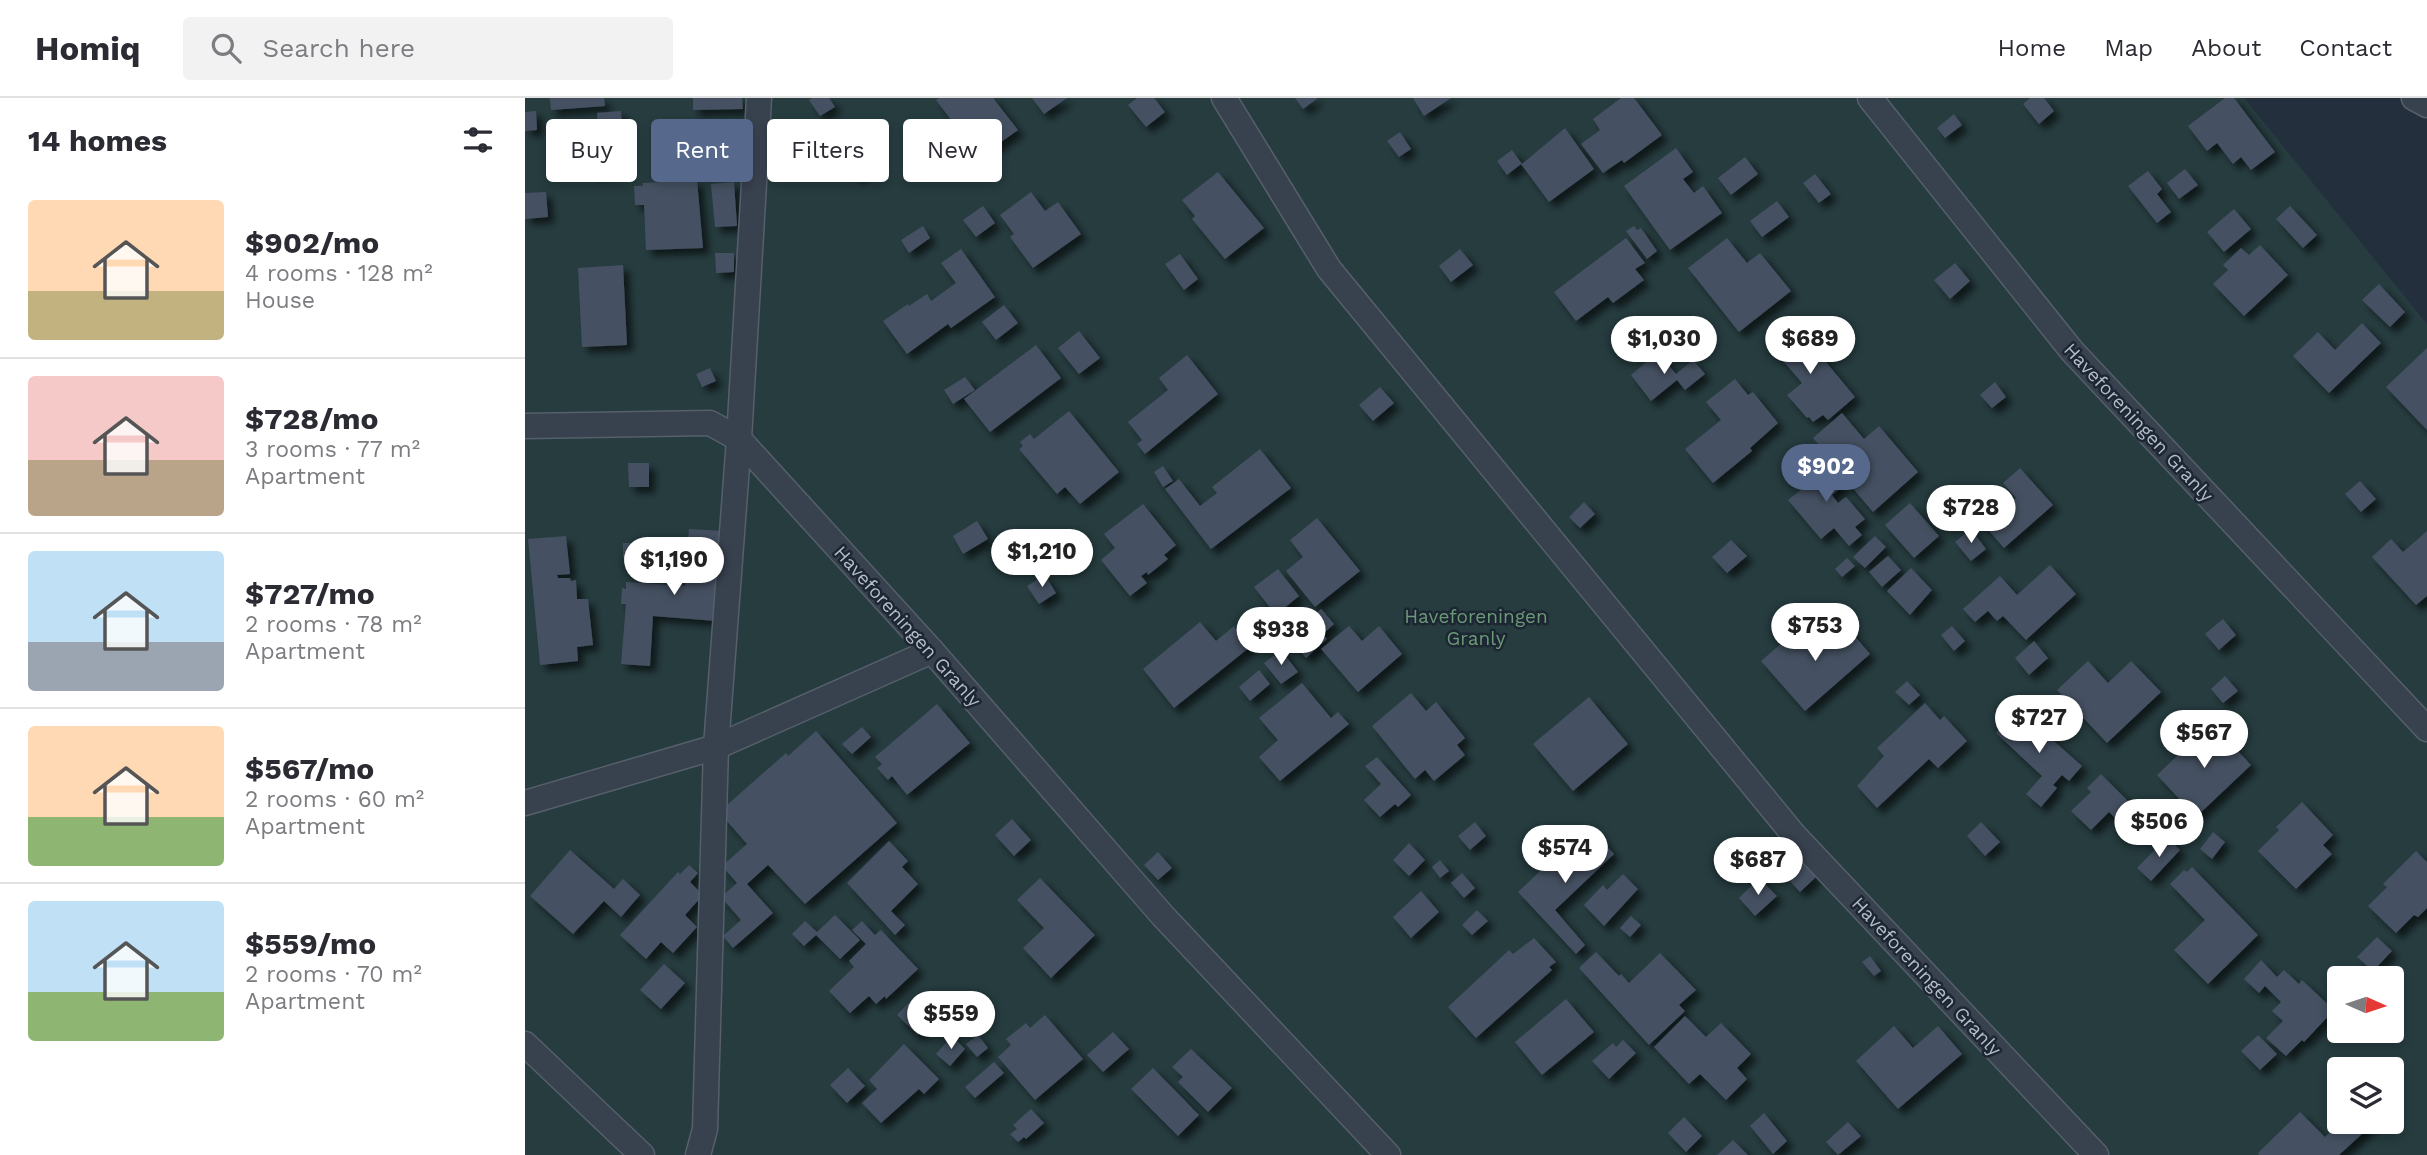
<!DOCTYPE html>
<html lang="en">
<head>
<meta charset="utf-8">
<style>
	body { margin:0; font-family:"Work Sans",sans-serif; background:#f2f2f3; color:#2b2b33; height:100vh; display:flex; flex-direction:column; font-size:26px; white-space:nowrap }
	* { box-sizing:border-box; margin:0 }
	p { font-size:23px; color:#7c7c81 }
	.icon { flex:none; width:38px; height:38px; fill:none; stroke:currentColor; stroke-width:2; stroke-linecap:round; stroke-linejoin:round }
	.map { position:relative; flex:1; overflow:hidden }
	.panel { display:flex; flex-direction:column; background:#fff; width:525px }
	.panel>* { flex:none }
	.banner { position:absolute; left:21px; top:21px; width:665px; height:63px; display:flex; gap:14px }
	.needle { width:46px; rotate:93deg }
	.controls { position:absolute; left:1802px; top:868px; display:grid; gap:14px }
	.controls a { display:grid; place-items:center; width:77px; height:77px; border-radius:7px; background:#fff; box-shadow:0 4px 10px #0003; font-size:35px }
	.price { position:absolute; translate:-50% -60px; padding:0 16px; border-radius:24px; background:#fff; color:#222; font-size:23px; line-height:46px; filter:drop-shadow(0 2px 4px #0008) }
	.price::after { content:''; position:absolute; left:50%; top:42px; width:21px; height:16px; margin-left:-10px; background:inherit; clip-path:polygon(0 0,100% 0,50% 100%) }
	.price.on { background:#56698c; color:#fff }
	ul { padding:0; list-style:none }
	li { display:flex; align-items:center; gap:21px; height:175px; padding:0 28px }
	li+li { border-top:2px solid #e1e1e2 }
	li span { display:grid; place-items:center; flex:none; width:196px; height:140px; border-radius:7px; color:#555 }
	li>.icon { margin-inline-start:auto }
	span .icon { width:84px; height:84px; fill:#fffc; stroke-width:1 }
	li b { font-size:30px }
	h2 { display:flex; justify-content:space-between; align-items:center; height:84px; padding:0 28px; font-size:30px }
	.tag { padding:0 24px; border-radius:7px; background:#fff; box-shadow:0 4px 10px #0003; font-size:24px; line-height:63px }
	.tag.on { background:#56698c; color:#fff }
	header { display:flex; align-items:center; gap:42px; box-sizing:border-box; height:98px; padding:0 35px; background:#fff; border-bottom:2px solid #e1e1e2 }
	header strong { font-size:33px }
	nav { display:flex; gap:38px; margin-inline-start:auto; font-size:24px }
	.search { width:490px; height:63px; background:#f2f2f3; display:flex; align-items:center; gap:18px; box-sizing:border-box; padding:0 24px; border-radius:7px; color:#7c7c81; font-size:26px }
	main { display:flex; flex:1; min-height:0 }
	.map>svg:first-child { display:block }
</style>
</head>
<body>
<header>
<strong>Homiq</strong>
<div class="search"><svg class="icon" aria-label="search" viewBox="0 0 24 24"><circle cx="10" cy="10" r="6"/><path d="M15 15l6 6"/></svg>Search here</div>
<nav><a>Home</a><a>Map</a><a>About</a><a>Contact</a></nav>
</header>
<main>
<section class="panel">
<h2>14 homes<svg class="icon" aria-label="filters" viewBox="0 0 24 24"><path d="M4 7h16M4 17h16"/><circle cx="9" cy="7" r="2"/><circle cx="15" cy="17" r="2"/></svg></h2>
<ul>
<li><span style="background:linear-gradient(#ffd9b3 65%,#c2b280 0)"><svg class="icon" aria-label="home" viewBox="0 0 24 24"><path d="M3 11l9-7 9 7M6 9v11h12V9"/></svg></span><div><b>$902/mo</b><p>4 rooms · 128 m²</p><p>House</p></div></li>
<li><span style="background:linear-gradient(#f6c9c9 60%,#b9a48a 0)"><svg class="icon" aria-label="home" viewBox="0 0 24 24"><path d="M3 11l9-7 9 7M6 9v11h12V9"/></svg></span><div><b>$728/mo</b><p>3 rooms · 77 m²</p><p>Apartment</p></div></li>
<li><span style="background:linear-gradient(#bfe0f5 65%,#9aa5b1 0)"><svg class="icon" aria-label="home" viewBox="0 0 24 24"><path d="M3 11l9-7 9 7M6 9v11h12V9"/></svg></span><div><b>$727/mo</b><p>2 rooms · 78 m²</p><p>Apartment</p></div></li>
<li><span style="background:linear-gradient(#ffd9b3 65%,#8fb573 0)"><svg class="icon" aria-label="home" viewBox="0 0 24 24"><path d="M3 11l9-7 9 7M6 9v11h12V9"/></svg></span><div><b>$567/mo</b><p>2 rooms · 60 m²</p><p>Apartment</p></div></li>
<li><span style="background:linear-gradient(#bfe0f5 65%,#8fb573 0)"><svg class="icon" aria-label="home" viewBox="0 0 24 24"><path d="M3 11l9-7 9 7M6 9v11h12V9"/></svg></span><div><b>$559/mo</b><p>2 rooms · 70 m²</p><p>Apartment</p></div></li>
</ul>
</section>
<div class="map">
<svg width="1902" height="1057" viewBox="0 0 1902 1057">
	<defs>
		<filter id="shadow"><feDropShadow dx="6" dy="6" stdDeviation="3.5" flood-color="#0009"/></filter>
	</defs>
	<rect width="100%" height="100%" fill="#242f3e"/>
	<path fill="#263c3f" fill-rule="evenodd" d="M0,0H1719L1902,226V1057H0ZM1815,880H1867V933H1815ZM1815,971H1867V1024H1815Z"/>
	<g fill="#455162" filter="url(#shadow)">
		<path d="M25,0H79L80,8L26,12Z"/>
		<path d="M168,0H217L218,11L168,12Z"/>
		<path d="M287,0H304L310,9L295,18L284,2Z"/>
		<path d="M414,0H468L493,32L440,70L418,42L433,31L411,2Z"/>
		<path d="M507,0H542L519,16Z"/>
		<path d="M612,0H629L640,14L621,29L603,7Z"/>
		<path d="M770,0H793L778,11Z"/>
		<path d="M888,0H926L899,18Z"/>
		<path d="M1096,0H1109L1137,37L1099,65L1097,62L1078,75L1056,46L1075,32L1068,21Z"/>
		<path d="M1505,0H1519L1529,13L1514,26L1498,6Z"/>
		<path d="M1700,0H1709L1750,54L1726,72L1716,59L1708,66L1692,45L1682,53L1663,28Z"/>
		<path d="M11,13L12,32L0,33V14Z"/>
		<path d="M96,13L99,56L82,57L84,74L65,76L64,57L75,56L72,15Z"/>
		<path d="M1429,16L1437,27L1420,40L1412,30Z"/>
		<path d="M205,29L207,68L168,71L167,55H179L178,30Z"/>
		<path d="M1040,30L1069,71L1024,104L996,66L982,77L972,63L987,52L997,66Z"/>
		<path d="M875,34L886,51L874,59L862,43Z"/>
		<path d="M333,44L348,69L330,80L316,54Z"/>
		<path d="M1151,50L1168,74L1158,81L1169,95L1178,88L1197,115L1145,152L1099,88Z"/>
		<path d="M1220,59L1233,76L1206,97L1193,80Z"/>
		<path d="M1660,71L1673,87L1654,101L1642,85Z"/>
		<path d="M1623,73L1637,91L1632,96L1646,114L1632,125L1603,88Z"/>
		<path d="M693,74L739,130L700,161L667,121L670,118L657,102Z"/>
		<path d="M1290,76L1306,96L1294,105L1278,85Z"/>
		<path d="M172,82L178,150L121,152L119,107H110L109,88H118V85Z"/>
		<path d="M209,84L212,128L190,129L186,86Z"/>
		<path d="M21,94L23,119L0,121V95Z"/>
		<path d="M506,94L520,113L533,104L556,136L508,170L485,139L489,136L475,117Z"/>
		<path d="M1252,103L1264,119L1237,139L1225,123Z"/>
		<path d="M458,108L470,125L451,139L438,122Z"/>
		<path d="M1765,108L1792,137L1778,150L1751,121Z"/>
		<path d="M1709,111L1726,131L1699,154L1682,134Z"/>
		<path d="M398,128L405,140L384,155L376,142Z"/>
		<path d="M1109,128L1112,132L1116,130L1132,153L1122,161L1101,133Z"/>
		<path d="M1101,140L1120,165L1110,171L1119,182L1088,205L1083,199L1051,223L1029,194Z"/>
		<path d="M1202,140L1222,165L1235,155L1266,193L1214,234L1163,170Z"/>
		<path d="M1735,147L1763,177L1719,218L1688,186L1703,172L1698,167L1716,150L1724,157Z"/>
		<path d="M436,151L470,199L426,230L423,226L382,256L358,223L383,206L384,208L402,196L406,203L431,185L416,165Z"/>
		<path d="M935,151L948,167L926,184L914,168Z"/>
		<path d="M190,155H209V174L191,175Z"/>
		<path d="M655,156L673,181L659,192L640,166Z"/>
		<path d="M1430,165L1445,183L1425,201L1409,182Z"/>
		<path d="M98,167L102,247L57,249L53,170Z"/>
		<path d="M1854,186L1880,214L1865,229L1837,202Z"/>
		<path d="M479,207L493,225L471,242L457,224Z"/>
		<path d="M1267,223L1330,299L1303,322L1298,317L1288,324L1284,319L1282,320L1262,297L1277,285L1242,244Z"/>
		<path d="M1837,225L1856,245L1804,295L1768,258L1793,234L1810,252Z"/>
		<path d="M554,233L575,260L554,276L533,250Z"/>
		<path d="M511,247L536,280L465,334L439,301Z"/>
		<path d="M1902,250V332L1861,289Z"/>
		<path d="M1133,254L1151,276L1168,262L1180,276L1160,292L1152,282L1126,303L1106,277Z"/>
		<path d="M662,257L693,296L620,356L612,346L617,342L603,324L643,292L634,280Z"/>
		<path d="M185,270L191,283L177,289L171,276Z"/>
		<path d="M440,279L450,292L428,306L419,292Z"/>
		<path d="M1210,281L1223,297L1228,294L1253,325L1225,350L1227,353L1188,385L1160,351L1196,322L1181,304Z"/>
		<path d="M1470,284L1481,299L1467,310L1455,297Z"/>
		<path d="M855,289L869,305L848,323L834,307Z"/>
		<path d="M544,313L594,374L555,406L540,389L532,396L494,351L498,348L495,344L505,336L509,341Z"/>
		<path d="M1317,315L1339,341L1354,328L1393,374L1348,414L1308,367L1310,365L1288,340Z"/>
		<path d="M735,351L766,390L686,451L640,391L654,381L675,408L692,395L687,389Z"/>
		<path d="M1288,352L1318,388L1307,397L1313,405L1321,399L1340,421L1330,429L1337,437L1324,448L1309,430L1296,441L1263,402L1290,381L1282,372L1286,368L1278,359Z"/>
		<path d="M103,365H124V389H104Z"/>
		<path d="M638,368L648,383L638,389L629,374Z"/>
		<path d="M1495,370L1528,407L1479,450L1451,418L1464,406L1473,416L1491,400L1478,385Z"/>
		<path d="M1835,383L1851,401L1836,414L1820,396Z"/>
		<path d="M1059,404L1070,416L1055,430L1044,419Z"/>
		<path d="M1385,405L1414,438L1389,460L1360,427Z"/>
		<path d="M618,406L651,447L639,457L643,461L623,477L622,474L616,478L622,485L605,498L576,462L590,450L579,436Z"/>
		<path d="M792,420L835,473L790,509L761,473L778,459L765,442Z"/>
		<path d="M452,423L463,441L438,456L428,438Z"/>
		<path d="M164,431L199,433L191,523L128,518L125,568L96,566L101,506H96L97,490L101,491V484L160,488Z"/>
		<path d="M1446,431L1461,451L1446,463L1430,444Z"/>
		<path d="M1902,433V498L1891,507L1847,459L1866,441L1878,454Z"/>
		<path d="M41,438L45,476L32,477L33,480H45L46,483L51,482L52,501H63L68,547L52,549L53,563L15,567L3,441Z"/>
		<path d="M1350,438L1361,449L1340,470L1328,459Z"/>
		<path d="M1206,442L1222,458L1202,475L1187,459Z"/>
		<path d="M98,445H113L114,459L98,460Z"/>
		<path d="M1363,458L1376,472L1357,489L1344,474Z"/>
		<path d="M1322,460L1330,468L1317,479L1310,471Z"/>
		<path d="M1525,467L1551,496L1501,542L1478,518L1472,523L1463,513L1450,524L1438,511L1475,478L1492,497Z"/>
		<path d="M1386,470L1407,492L1385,517L1362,493Z"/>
		<path d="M753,471L774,498L751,517L729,489Z"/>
		<path d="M520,477L531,495L514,506L502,488Z"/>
		<path d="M796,511L809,526L798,536L802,541L781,560L764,540Z"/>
		<path d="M727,513L742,529L732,538L718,522Z"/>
		<path d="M1315,521L1345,556L1280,613L1236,563L1272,532L1286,548Z"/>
		<path d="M1698,521L1711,537L1694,552L1680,536Z"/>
		<path d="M675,524L691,543L709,528L725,549L649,610L618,571Z"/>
		<path d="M824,528L837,543L854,528L877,556L833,594L796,551Z"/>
		<path d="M1427,528L1440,543L1429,553L1416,537Z"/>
		<path d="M1509,543L1523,560L1504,577L1490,560Z"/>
		<path d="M756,552L773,574L756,586L739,565Z"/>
		<path d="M1563,563L1583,585L1606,563L1636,594L1582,645L1532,592Z"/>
		<path d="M734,572L745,586L725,603L714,589Z"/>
		<path d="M1700,578L1713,593L1698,605L1686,591Z"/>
		<path d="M1382,583L1395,597L1384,607L1370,594Z"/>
		<path d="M777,585L806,620L813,614L824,626L755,683L734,659L753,642L734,620Z"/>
		<path d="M886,595L901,613L911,604L940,640L932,647L940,657L909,683L900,672L890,681L847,628Z"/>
		<path d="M1064,599L1103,646L1048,693L1008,646Z"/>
		<path d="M1400,605L1415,622L1419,618L1442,643L1413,670L1404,661L1352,710L1332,688L1359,658L1352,650Z"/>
		<path d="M412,606L445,645L382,697L367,678L363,682L352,670L357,666L350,659Z"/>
		<path d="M1493,611L1557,668L1544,683L1537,677L1528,687L1532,690L1516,709L1501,696L1517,678L1471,635Z"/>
		<path d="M1687,625L1726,667L1671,719L1632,677Z"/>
		<path d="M337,629L346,639L327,656L317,646Z"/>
		<path d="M291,633L372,725L280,806L243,767L222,786L248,815L208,850L198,838L216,822L196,799L212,785L197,768L222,746L194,714L261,655L263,658Z"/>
		<path d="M852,659L886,697L873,709L870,706L855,719L839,702L856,686L840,668Z"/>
		<path d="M1576,676L1613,713L1598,728L1584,714L1566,732L1546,713L1566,694L1562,690Z"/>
		<path d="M1777,704L1808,737L1798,747L1807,756L1771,791L1733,753L1754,732L1751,729Z"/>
		<path d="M487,721L506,742L489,758L470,737Z"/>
		<path d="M950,724L961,738L945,752L933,738Z"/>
		<path d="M1456,724L1475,744L1460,758L1442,738Z"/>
		<path d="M1068,733L1089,756L1030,812L1060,847L1051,856L993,794L1030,759L1035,764Z"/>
		<path d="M1688,734L1700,744L1687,761L1675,751Z"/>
		<path d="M1642,739L1655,752L1626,783L1612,770Z"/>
		<path d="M364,743L383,763L377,769L393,786L366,813L380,827L370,837L322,785Z"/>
		<path d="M884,745L900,762L884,778L868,762Z"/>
		<path d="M45,752L89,791L98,781L115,797L96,819L79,803L48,836L5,798Z"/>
		<path d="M1891,753L1902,764V810L1893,819L1889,817L1871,835L1843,808L1862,789L1858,786Z"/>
		<path d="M633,754L647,770L633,782L619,767Z"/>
		<path d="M915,762L924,773L915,780L907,769Z"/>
		<path d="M1279,766L1291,779L1275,794L1263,781Z"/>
		<path d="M164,767L173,775L165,784L178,797L160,817L172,829L148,855L136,844L121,861L95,837L153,774L155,776Z"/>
		<path d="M1667,769L1733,837L1683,886L1649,852L1680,822L1645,786L1659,772L1662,774Z"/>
		<path d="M937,775L950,790L939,800L926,785Z"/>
		<path d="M1098,776L1113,791L1079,828L1059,807L1078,787L1082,792Z"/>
		<path d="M515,780L570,837L526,880L498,850L519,830L492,802Z"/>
		<path d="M1234,780L1252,798L1230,818L1214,800Z"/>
		<path d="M896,793L914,814L886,840L868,819Z"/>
		<path d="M952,812L963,823L947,837L937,827Z"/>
		<path d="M310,817L335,842L315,861L291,837L279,848L267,836L280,823L292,834Z"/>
		<path d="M1106,818L1116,827L1105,839L1095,830Z"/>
		<path d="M337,823L350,837L356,832L393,871L361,901L360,898L351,906L344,898L325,915L304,893L329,869L324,863L341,846L327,832Z"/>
		<path d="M1852,839L1867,853L1848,873L1832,859Z"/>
		<path d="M1009,840L1031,864L1024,869L1027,872L951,940L923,909L984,852L988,856Z"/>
		<path d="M1071,854L1094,878L1096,876L1104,885L1135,855L1171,892L1154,907L1160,913L1124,947L1054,870Z"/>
		<path d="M1345,858L1356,873L1349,878L1337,864Z"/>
		<path d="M1736,862L1752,879L1759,872L1774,886L1777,882L1809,912L1779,944L1777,942L1761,958L1741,940L1758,923L1747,913L1756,904L1740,888L1734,895L1719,881Z"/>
		<path d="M139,866L160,885L136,911L115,892Z"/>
		<path d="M391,897L413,916L393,937L372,917Z"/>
		<path d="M1041,901L1069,934L1017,977L990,944Z"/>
		<path d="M520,917L558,961L510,1002L473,959L486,947L481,941L501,925L505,930Z"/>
		<path d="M1160,918L1181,939L1196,925L1226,956L1212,970L1222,981L1201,1002L1175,976L1164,986L1129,949Z"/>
		<path d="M1369,928L1388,950L1413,928L1437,956L1373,1011L1331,963Z"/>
		<path d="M588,934L604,951L578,974L562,957Z"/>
		<path d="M453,937L463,950L452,959L441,946Z"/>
		<path d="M1733,937L1752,956L1735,972L1716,953Z"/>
		<path d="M427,938L440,951L425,968L411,956Z"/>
		<path d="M1098,942L1111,955L1084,981L1067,963L1088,945L1091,949Z"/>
		<path d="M379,946L414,981L399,996L394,991L356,1025L337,1005L352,991L344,982Z"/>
		<path d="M666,951L707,990L683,1014L653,984L658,979L647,969Z"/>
		<path d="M469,964L479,975L450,1000L440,989Z"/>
		<path d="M323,970L340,988L322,1005L305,987Z"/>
		<path d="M628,970L674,1017L653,1038L606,991Z"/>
		<path d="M506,1011L519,1025L501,1041L499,1039L493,1044L485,1036L492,1031L488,1027Z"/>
		<path d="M1775,1014L1800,1039L1816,1024H1850L1814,1057H1734L1733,1055Z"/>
		<path d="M1239,1015L1262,1043L1248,1056L1225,1028Z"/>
		<path d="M1159,1019L1177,1038L1161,1054L1143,1035Z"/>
		<path d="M1323,1024L1336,1038L1313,1057L1301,1044Z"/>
		<path d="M1208,1042L1223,1057H1192Z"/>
	</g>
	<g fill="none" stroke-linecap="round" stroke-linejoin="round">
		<defs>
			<g id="lane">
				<path d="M699,0L804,171L1269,737L1571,1057"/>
				<path d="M1345,0L1547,253L1902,631"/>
				<path d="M1889,0L1902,7"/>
				<path d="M0,328L185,325L214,341L407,553L638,818L863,1057"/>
				<path d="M0,705L191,649L407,553"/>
				<path d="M0,946L117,1057"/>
				<path d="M173,1057L180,1031L191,649L214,341L234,0"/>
			</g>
		</defs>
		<use href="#lane" stroke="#565f6c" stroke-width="27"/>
		<use href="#lane" stroke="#38414e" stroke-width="24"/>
	</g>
	<g text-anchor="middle" stroke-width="5" stroke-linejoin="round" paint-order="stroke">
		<g font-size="19" fill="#b4bcc9" stroke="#1d2633">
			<text transform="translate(1614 324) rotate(47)" y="7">Haveforeningen Granly</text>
			<text transform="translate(383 528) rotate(48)" y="7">Haveforeningen Granly</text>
			<text transform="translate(1402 878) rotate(47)" y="7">Haveforeningen Granly</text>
		</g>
		<g font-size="19" fill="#6b9a76" stroke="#1d2633">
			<text x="951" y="525">Haveforeningen<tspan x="951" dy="22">Granly</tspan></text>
		</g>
	</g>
</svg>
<div class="controls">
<a><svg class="needle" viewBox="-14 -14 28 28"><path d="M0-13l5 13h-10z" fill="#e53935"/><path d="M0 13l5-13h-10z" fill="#7c7c81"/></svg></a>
<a><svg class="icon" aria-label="layers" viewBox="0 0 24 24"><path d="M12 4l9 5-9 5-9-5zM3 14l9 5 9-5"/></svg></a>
</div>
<b class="price" style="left:1139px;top:278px">$1,030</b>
<b class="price" style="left:1285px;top:278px">$689</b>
<b class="price on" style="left:1301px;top:406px">$902</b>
<b class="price" style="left:1446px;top:447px">$728</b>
<b class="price" style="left:517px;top:491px">$1,210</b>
<b class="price" style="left:149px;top:499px">$1,190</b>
<b class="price" style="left:1290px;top:565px">$753</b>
<b class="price" style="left:756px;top:569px">$938</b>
<b class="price" style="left:1514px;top:657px">$727</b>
<b class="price" style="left:1679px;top:672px">$567</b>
<b class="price" style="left:1634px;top:761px">$506</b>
<b class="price" style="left:1040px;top:787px">$574</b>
<b class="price" style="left:1233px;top:799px">$687</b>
<b class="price" style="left:426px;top:953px">$559</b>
<div class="banner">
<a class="tag">Buy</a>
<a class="tag on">Rent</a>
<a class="tag">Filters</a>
<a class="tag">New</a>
</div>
</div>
</main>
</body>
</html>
